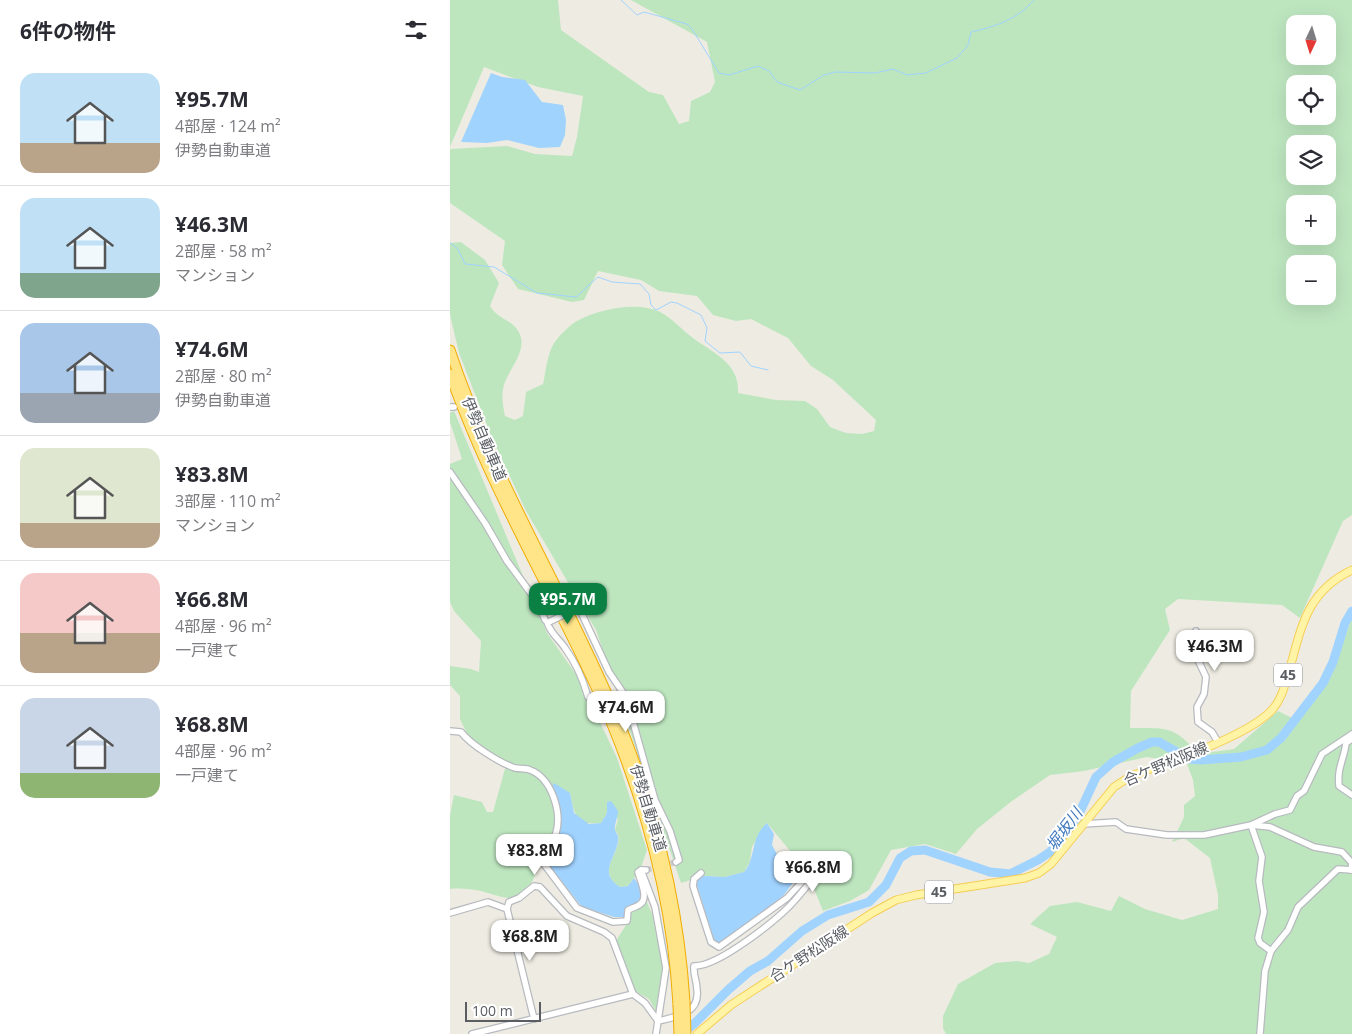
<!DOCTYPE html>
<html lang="ja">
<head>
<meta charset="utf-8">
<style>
	body { margin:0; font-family:"Open Sans","Noto Sans JP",sans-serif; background:#f2f2f3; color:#2b2b33; height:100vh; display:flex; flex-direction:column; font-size:19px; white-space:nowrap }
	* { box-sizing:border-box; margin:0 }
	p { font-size:16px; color:#7c7c81 }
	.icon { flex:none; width:28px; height:28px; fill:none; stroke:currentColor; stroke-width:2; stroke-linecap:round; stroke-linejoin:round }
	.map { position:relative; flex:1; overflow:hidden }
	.drawer { display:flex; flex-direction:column; background:#fff; width:450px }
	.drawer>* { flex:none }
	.needle { width:32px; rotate:184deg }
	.buttons { position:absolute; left:836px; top:15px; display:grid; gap:10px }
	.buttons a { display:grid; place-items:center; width:50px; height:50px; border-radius:10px; background:#fff; box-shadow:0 5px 20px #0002; font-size:25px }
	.scale { position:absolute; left:15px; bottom:12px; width:76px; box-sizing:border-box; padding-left:5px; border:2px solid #5a5e63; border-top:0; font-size:14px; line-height:18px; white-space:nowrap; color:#5a5e63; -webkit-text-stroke:4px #fff; paint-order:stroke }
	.price { position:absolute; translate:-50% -42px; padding:0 11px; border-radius:10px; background:#fff; color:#222; font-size:16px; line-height:32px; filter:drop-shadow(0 1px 2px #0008) }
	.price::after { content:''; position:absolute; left:50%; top:30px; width:15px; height:11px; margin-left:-8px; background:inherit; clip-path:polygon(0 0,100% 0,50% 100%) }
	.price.current { background:#0b8043; color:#fff }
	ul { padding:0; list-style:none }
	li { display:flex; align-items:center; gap:15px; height:125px; padding:0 20px }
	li+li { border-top:1px solid #e1e1e2 }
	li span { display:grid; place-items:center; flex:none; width:140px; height:100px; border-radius:15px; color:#555 }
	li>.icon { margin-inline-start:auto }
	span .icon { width:60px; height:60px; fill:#fffc; stroke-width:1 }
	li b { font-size:21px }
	h2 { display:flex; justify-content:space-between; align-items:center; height:60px; padding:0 20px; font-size:21px }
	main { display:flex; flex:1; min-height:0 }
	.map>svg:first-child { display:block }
</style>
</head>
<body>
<main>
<section class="drawer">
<h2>6件の物件<svg class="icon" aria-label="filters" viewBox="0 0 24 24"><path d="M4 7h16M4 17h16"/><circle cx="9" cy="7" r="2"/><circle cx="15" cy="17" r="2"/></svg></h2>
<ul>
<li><span style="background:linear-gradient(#bfe0f5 70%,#b9a48a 0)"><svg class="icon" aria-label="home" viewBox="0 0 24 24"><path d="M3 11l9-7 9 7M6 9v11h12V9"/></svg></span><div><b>¥95.7M</b><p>4部屋 · 124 m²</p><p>伊勢自動車道</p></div></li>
<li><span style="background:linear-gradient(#bfe0f5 75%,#7fa58c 0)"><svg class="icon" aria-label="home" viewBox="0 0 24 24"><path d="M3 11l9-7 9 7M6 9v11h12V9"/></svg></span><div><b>¥46.3M</b><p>2部屋 · 58 m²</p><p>マンション</p></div></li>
<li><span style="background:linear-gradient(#a9c7e8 70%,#9aa5b1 0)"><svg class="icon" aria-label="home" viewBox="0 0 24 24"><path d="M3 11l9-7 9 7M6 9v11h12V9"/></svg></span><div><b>¥74.6M</b><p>2部屋 · 80 m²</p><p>伊勢自動車道</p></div></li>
<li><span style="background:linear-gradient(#dfe7d0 75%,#b9a48a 0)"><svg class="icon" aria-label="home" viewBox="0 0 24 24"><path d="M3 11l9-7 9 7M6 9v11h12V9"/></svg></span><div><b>¥83.8M</b><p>3部屋 · 110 m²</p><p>マンション</p></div></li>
<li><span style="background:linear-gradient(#f6c9c9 60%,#b9a48a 0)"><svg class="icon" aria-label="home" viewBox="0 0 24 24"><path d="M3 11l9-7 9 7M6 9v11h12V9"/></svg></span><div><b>¥66.8M</b><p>4部屋 · 96 m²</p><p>一戸建て</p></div></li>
<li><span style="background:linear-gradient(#c9d6e8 75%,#8fb573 0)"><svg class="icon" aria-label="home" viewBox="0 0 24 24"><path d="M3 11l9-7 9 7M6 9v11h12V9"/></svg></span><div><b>¥68.8M</b><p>4部屋 · 96 m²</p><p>一戸建て</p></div></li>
</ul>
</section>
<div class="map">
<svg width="902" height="1034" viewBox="0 0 902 1034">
	<rect width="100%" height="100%" fill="#eeece2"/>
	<g fill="#bde6bf" fill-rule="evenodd">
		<path d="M0,0H108L111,30L199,92L213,95L229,124L239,121L241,101L260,92L265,82L257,42L181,0H902V515L893,521L850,618L832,605L728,599L715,609L720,630L681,691L680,728C716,728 724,725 748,754L784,749L828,711L848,721L879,681L902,618V1034H496L493,1028V1016L508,984L545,963L567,961L579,963L599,954L607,937L580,924L600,906L627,902L661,911L669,896L695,909L732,920L768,909V895L760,858L734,838L722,842L734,817V805L745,796L743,780L737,764L697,757L634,771L600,775L562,801L527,829L506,854L475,844L441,850L419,890L400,901L373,911L350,854L341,852L317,823L302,847L300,862L294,872L275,877L254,876L231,883L146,630L76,511L42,438L9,353L0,315V243L11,242L35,260L49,283L40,306C48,319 59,319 66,328C82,347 59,368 54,385C51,395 53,406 55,416L65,420L73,416L76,392L93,384C96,370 97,355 104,343C109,336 120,324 129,320C150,309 188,301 210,312C222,318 232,330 243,338C263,353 290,363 288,393L326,400L355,401L367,409L380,427L396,433L412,434L424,431L426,420L383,380L361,366L338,338L301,319L286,321L263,315L247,296L209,291L191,280L148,271L134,300L122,302L68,289L52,265L55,241L0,203V149L57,146L85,154L122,156L127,137L133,96L88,87L34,67L0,147ZM845,24H878V56H845ZM845,84H878V116H845ZM845,144H878V176H845ZM845,204H878V236H845ZM845,264H878V296H845Z"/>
		<path d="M4,411L97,633L130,680L167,758L197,850L190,870L178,886L170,887C141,869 180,848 165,830L168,819L157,813L151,823C126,826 124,814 120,793L108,804V834L106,843H93C86,856 89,870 83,880C68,907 54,897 31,891C21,889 10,888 0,889V815L4,795L32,802L37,812H43L56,765L20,740L10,719V696L0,685V666L21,669L29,672L31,641L4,611L0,602V464L12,459L0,422V413Z"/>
		<path d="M195,898L203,916L206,935L215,958L208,1015L199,999L183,990L166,941L176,925L178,913Z"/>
	</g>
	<g fill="#a1d3ff">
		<path d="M41,73L52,77L75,80L92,102L113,105L116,120L115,135L110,147L89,148L57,140L37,143L11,142Z"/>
		<path d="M104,783L120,793L124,813L139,824L151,823L157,813V802L161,801L168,811C168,816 164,826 165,830C167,835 169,835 168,842C165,859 148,873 170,887L178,886L184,878L189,885L191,897L184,907L180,906L175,917H164L132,907L93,858C97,853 103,848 106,843C113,830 106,800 102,786Z"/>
		<path d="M317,823L324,834L322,845L328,856L335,859L350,854L356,866L333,896L270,943L264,940L245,879L254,876L275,877L294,872C306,860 300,837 317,823Z"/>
	</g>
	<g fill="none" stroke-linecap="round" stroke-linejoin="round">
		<g stroke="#a1d3ff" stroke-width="1">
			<path d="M171,0L187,15L194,12L237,24L242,29L269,73L279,75L308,66L319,71L327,82L350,90L374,75L385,72L425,73L443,69L457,75L476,73L507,58L518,45L521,32C547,26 566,20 584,0"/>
			<path d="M0,243L8,249L15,264L44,267L87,293L126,297L148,277L162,282L190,284L199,294L201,305L206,310L221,302L227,303L251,315L257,328L255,341L270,353L290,352L301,366L318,370"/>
		</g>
		<path stroke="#a1d3ff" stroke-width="9" d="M231,1034L244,1024L278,990L300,971L318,961L352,931L378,915L419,902L436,885L450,858L461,851L475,850L540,872L560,874L588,860L600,852L628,816L646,777L663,762L688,748L702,742H709L739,759L751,760L791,757L817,750L831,738L873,683L883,662L895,623L902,611"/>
		<path stroke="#c9c8c2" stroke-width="5.5" stroke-dasharray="5.5 3" stroke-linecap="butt" d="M196,870L226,862"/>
		<defs>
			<g id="minor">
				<path d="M0,407H4"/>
				<path d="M0,472L35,523L57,561L88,603L95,620L99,622"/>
				<path d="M127,608L130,610L159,672L176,697L205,800L220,831L229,860L226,862"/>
				<path d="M97,622C100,633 109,639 115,648C126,663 133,679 138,697"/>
				<path d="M746,631L748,660L756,677L754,694L747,707L748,722L762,732L768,742"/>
				<path d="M0,731L11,732C21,745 50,763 65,768C70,769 76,768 80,770C102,778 112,813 106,833C103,843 95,851 91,860L127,908L163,922L177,921L178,910C182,908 186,907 189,905C200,899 190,881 188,872L191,870"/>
				<path d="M902,739L896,743C894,760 887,767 889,786L902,795"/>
				<path d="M633,824L666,822L676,829L717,835H754L801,825L825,814L840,810L847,796L854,791L872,754L902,734"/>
				<path d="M196,870H191L205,907L216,968L206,1034"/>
				<path d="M0,913L38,902L57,909"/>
				<path d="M821,951L810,943L808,938L814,912L809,881L812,857L801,825L820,827L864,847L892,852L902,863L901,870"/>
				<path d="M84,1019L57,909L59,902L69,898L84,886L90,887L117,916L154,932L162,938L183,994L195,1003L208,1021"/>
				<path d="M208,1021C226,1017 250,1014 247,990C247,982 243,974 244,966C268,967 330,918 346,899C353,891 359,883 366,875L365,872H361L337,898L269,947L261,942L243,886L244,879L251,873"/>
				<path d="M22,1034L183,994"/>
				<path d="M810,1034L815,971L821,951L838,930L848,907L888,869L902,870"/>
			</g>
			<path id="major" d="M247,1034L281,1005L422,913L446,900L466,895L575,878L589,873L601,864L664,787L681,776C718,762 797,737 822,710C831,700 834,688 838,675C851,630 855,592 902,570"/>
			<g id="highway">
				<path d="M0,350C43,479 115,593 167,717C205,808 229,904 235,1002"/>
				<path d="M0,374C38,483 97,581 145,685C191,786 222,894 228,1005"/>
			</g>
		</defs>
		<use href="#minor" stroke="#b7babf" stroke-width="8"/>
		<use href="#major" stroke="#f5cd54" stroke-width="9"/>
		<use href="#highway" stroke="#f0ac00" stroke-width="11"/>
		<use href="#minor" stroke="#fff" stroke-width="5.5"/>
		<use href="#major" stroke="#fff3a6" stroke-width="7"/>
		<use href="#highway" stroke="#ffe488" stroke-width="9"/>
		<defs>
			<path id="minor-bridge" d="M99,622L127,608"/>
			<g id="highway-bridge">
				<path d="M235,1002L236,1034"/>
				<path d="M228,1005L229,1034"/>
			</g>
		</defs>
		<use href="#minor-bridge" stroke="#b7babf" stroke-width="8" stroke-linecap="butt"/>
		<use href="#highway-bridge" stroke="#f0ac00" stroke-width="11" stroke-linecap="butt"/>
		<use href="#minor-bridge" stroke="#fff" stroke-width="5.5"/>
		<use href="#highway-bridge" stroke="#ffe488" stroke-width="9"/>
	</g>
	<g text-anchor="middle" stroke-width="4" stroke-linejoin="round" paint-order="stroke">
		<g fill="#fff" stroke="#8c8e92" stroke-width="1">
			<rect x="824" y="663.5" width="28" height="23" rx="4"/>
			<rect x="475" y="880.5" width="28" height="23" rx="4"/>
		</g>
		<g font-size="14" font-weight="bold" fill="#5a5e63">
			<text x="838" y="680">45</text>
			<text x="489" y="897">45</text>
		</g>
		<g font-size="15" fill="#5a5e63" stroke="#fff">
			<text transform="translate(34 439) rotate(67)" y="5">伊勢自動車道</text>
			<text transform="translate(716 764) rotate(-23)" y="5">合ケ野松阪線</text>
			<text transform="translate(198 808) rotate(73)" y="5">伊勢自動車道</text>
			<text transform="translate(359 954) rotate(-33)" y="5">合ケ野松阪線</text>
		</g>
		<g font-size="16" font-style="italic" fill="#3e78bd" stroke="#fff">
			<text transform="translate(614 829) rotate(-53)" y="6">堀坂川</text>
		</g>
	</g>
</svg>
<div class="buttons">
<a><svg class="needle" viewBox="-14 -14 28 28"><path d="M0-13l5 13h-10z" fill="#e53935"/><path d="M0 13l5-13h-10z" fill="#7c7c81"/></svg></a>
<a><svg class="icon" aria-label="locate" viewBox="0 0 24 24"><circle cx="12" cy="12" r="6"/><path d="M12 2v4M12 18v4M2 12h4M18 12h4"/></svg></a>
<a><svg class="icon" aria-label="layers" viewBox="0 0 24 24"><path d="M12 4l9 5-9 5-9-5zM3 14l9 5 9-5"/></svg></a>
<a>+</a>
<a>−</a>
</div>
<div class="scale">100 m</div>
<b class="price current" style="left:118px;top:625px">¥95.7M</b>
<b class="price" style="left:765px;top:672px">¥46.3M</b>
<b class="price" style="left:176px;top:733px">¥74.6M</b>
<b class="price" style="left:85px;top:876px">¥83.8M</b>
<b class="price" style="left:363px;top:893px">¥66.8M</b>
<b class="price" style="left:80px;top:962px">¥68.8M</b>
</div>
</main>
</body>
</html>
